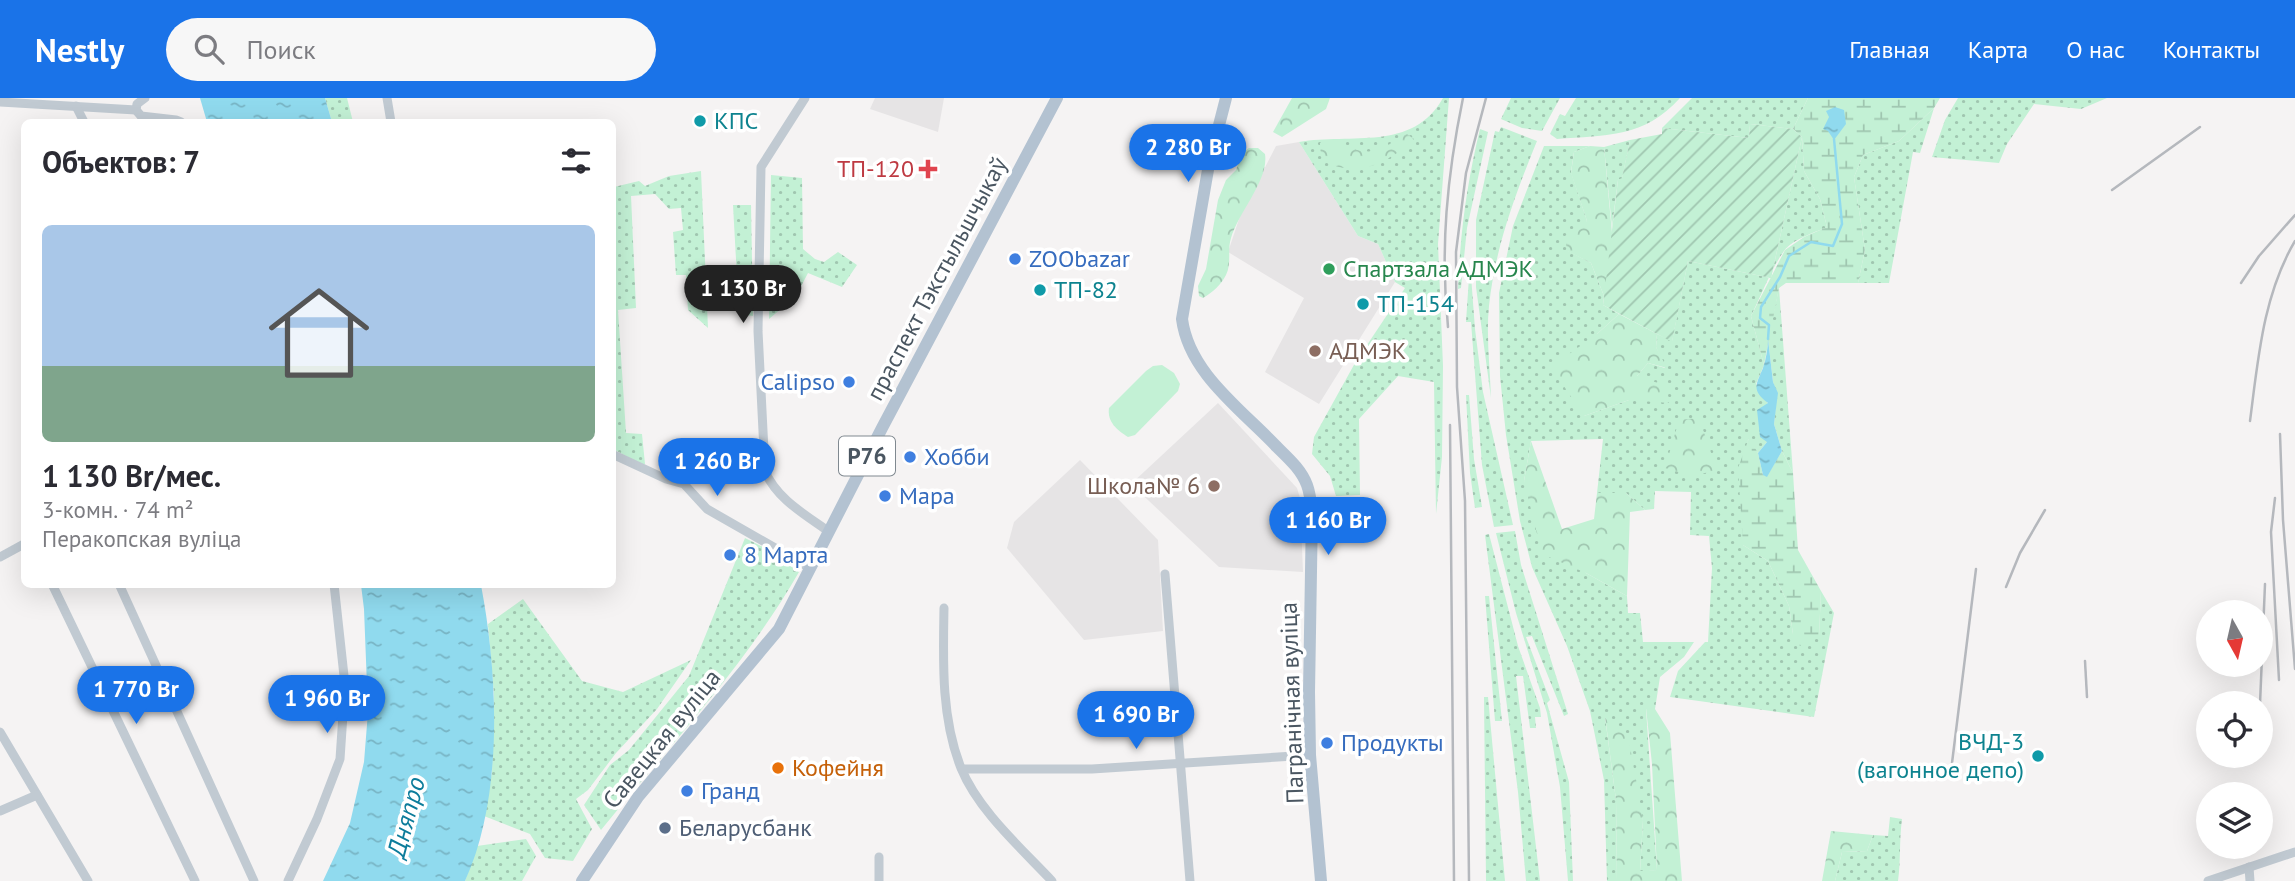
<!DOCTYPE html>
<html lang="ru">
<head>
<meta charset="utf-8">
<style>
	body { margin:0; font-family:"PT Sans",sans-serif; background:#f7f7f7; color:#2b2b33; height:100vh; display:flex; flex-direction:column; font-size:26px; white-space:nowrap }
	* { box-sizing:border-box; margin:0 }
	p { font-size:23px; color:#7c7c81 }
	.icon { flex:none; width:38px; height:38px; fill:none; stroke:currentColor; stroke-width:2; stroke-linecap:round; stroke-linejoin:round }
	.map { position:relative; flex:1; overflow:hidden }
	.drawer { position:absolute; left:21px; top:21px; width:595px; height:469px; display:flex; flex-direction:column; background:#fff; border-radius:10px; box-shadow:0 7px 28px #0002 }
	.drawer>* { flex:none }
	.needle { width:46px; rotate:172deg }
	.fabs { position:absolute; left:2196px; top:502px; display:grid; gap:14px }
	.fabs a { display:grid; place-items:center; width:77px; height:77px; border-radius:50%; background:#fff; box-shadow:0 7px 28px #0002; font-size:35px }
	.price { position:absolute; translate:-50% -60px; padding:0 16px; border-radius:24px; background:#1a73e8; color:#fff; font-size:23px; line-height:46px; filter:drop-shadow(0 2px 4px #0008) }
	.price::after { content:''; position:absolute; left:50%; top:42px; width:21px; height:16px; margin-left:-10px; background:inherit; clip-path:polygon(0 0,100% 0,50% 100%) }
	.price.current { background:#222; color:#fff }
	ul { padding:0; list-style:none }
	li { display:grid; align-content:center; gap:14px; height:371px; padding:0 21px }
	li span { display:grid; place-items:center; height:217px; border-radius:10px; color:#555 }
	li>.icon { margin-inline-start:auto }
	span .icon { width:126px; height:126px; fill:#fffc; stroke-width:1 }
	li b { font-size:30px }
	h2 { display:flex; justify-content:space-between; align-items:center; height:84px; padding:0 21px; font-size:30px }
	header { display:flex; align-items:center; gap:42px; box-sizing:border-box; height:98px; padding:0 35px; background:#1a73e8; color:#fff }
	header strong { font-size:33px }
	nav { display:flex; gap:38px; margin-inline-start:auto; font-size:24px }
	.search { width:490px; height:63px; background:#f7f7f7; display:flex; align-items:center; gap:18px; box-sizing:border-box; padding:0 24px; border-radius:38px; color:#7c7c81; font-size:26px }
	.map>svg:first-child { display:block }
</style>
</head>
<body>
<header>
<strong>Nestly</strong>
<div class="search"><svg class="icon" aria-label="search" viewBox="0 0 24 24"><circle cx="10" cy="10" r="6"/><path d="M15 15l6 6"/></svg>Поиск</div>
<nav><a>Главная</a><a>Карта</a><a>О нас</a><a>Контакты</a></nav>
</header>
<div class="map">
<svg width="2295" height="783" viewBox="0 0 2295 783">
	<defs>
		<pattern id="grass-dots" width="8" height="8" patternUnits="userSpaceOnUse" patternTransform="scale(1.75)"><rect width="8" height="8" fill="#c3f1d5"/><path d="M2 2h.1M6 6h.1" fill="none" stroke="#a0c6b0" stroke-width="1.8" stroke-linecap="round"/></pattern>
		<pattern id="forest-crowns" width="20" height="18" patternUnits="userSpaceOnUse" patternTransform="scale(1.75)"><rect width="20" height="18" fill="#c3f1d5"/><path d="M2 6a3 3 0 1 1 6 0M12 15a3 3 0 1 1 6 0" fill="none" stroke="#a0c6b0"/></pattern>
		<pattern id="wetland-marsh" width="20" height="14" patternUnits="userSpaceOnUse" patternTransform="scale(1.75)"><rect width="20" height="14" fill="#c3f1d5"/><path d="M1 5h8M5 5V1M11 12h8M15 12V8" fill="none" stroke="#a0c6b0"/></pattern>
		<pattern id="garden-furrows" width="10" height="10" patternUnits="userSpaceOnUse" patternTransform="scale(1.75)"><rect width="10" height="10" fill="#c3f1d5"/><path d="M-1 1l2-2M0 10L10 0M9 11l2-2" fill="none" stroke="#a0c6b0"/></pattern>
		<pattern id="water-ripples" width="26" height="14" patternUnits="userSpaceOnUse" patternTransform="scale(1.75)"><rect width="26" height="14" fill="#90daee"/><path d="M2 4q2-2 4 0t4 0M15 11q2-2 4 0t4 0" fill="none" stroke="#78b4c4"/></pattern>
	</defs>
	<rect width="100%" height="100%" fill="#f5f3f3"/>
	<g fill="#e6e4e5">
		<path d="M875,0H944L938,34L870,11Z"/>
		<path d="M1299,44L1358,138L1378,146L1395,184L1319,306L1265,274L1304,200L1228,154L1240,118L1276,48Z"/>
		<path d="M1218,305L1297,390L1300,400L1303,474L1219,469L1131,386Z"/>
		<path d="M1080,362L1158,442L1163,533L1084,542L1007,450L1014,424Z"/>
	</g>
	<g fill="url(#grass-dots)">
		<path d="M325,0H347L353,24H332Z"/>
		<path d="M1443,0H1449L1438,146L1443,268L1442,359L1436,416L1434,284L1398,278L1359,321L1360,397L1336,398L1330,378L1312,356L1314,339L1355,265L1405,190L1395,184L1378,146L1358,138L1299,44C1351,35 1413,54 1443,0Z"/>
		<path d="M1511,0H1560L1542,33L1522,30L1501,21Z"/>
		<path d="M1576,0H1680C1644,40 1607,37 1557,41L1550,36L1560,16L1565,18Z"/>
		<path d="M1692,0H1808L1793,31L1750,26L1749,40L1662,30Z"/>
		<path d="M1958,0H2107L2081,11L2034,6L2007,46L1999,65L1932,59L1945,22Z"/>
		<path d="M1934,10L1920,55L1913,54L1889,185H1858L1865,152L1854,79L1863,57L1899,43Z"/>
		<path d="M1501,29L1537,43C1515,97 1495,150 1489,208C1486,238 1490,270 1491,300L1476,189V122L1495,33L1499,34Z"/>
		<path d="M1480,31L1488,34L1467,130L1461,190L1458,191C1460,136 1467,84 1480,31Z"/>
		<path d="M1802,39L1804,73L1820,101L1827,129C1814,135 1793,141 1784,153C1771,171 1761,198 1751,218L1764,267L1756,286L1768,306L1767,344L1758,355L1748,341L1743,447L1768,463L1789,508L1793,536L1819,538L1821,493L1834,515L1814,619L1670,599L1678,573L1705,544H1708L1712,470L1709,438L1690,437L1691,394L1655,393L1654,411L1645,412L1626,395H1597L1603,341L1531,343L1524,383L1586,475L1627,498L1628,515H1640L1643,544H1694L1684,559L1660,579L1655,611H1646L1657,772L1640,774L1643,722L1605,619L1616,702L1617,783H1607L1604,682L1590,613L1567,548L1532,469L1520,423L1506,337L1500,278L1499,195L1513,128L1544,48H1590L1574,54L1571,74L1587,123L1568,153L1591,165L1604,198L1603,207L1619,216L1597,236L1584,318L1629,302L1637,278L1648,265L1665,270L1656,249L1657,236L1672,243L1688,163L1771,180Z"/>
		<path d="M1630,42L1622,81L1618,82L1612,129L1604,49Z"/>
		<path d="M701,73L708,230L688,212L686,177H676L673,134L683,132L681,110L669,111L655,96L631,98L636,210L618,212L626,335L642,336L645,366L642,367L613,351L612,141L616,140L614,89L639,83L645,88L669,78Z"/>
		<path d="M771,77L802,80L803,151L815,161L824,164L838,154L857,167L842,189L808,175L796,198L769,221Z"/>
		<path d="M733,107H751L753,218L739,216Z"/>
		<path d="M1470,164L1475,231L1483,294L1513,427L1494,429L1482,367L1471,224H1466Z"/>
		<path d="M1779,190L1793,375L1782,353L1774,326L1777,295L1773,284L1768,241Z"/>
		<path d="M1466,297H1469L1474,361L1482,409L1475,410L1470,375Z"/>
		<path d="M1515,433L1521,467L1568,616L1564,618L1532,538L1526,539L1550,602L1547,605L1569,684L1573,783H1568L1560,689L1547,615L1516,515L1496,435Z"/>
		<path d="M1489,436L1518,548L1540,610L1541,619H1535L1536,630H1530L1523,578H1516L1540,783H1526L1518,694L1485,437Z"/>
		<path d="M745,440L785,460V464L799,474C745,568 669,648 601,732L584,707L610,667L629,652L689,578Z"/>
		<path d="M1485,498H1489L1502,623H1495Z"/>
		<path d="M523,501L582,583L623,594L691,562L657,611L616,655L588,692L576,701L592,731L573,763L545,760L530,736L484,718L492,674L494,597L488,526Z"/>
		<path d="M1484,599H1488L1505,783H1486Z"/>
		<path d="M1890,719L1902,721C1899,744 1901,762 1898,783H1835L1842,754L1867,753L1873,737L1888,738Z"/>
		<path d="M526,741L536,758L522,783H465L477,748Z"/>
	</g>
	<g fill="url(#forest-crowns)">
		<path d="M1292,0H1330L1326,11L1282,39L1273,34Z"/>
		<path d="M1407,36L1414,41C1405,51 1390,60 1377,66C1358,74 1318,74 1320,45L1329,42C1347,46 1363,60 1383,50C1392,46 1397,39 1407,36Z"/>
		<path d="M1590,48L1604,49L1612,135L1699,157L1604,198L1591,165L1567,153L1565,138L1587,123L1571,75L1574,54Z"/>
		<path d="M1249,50H1258L1265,56C1269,82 1239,113 1231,140C1227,152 1232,165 1226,177C1221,187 1213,194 1203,200L1199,198L1198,188L1206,171L1218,102L1226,82L1236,72L1242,55Z"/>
		<path d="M1619,216L1657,236L1656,249L1667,270L1648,265L1637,278L1667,288L1669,305L1629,302L1584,318L1551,269L1597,236Z"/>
		<path d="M1699,320L1717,372L1693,378L1665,370L1679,322Z"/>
		<path d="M1531,343L1562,431L1594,421L1597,395H1626L1645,412L1630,414L1627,498L1586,475L1542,456L1524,383Z"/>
		<path d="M1646,610L1655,611L1670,635L1682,783H1617L1616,702L1605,618L1612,621L1628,637L1643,722L1640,773L1657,772L1652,666Z"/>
		<path d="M1831,733L1873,737L1867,753L1842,754L1835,783H1822Z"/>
	</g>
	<g fill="url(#wetland-marsh)">
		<path d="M1808,0H1940L1934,10L1899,43L1863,57L1854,79L1865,152L1858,185H1786L1779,190L1764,267L1751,218L1785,152L1804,139L1827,129L1820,101L1804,73L1802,39L1793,31Z"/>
		<path d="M1749,340L1758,355L1763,377L1767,378L1782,353L1793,375L1798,452L1821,493L1819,538L1800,548L1793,536L1789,508L1768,463L1743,447L1738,370Z"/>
	</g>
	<path fill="url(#garden-furrows)" d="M1750,26L1793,31L1802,39L1771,180L1688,163L1672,244L1603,207L1618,82L1622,80L1630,42L1662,36V30L1749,40Z"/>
	<path fill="#c3f1d5" d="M1162,267L1174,275L1180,286L1178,293L1135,337L1128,339C1117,332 1107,324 1109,310L1146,273L1153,268Z"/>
	<g fill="url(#water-ripples)">
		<path d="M200,0H325L332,24H207Z"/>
		<path d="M1835,9L1844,12L1846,26L1834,42L1828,33L1823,31L1829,19L1826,13Z"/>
		<path d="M1768,241L1773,284L1778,295L1774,326L1782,353L1767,379L1763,377L1758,355L1767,344L1760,339L1757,312L1768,305C1751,292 1756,287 1763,270C1766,261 1768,250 1768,241Z"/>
		<path d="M361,487H481C498,576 504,698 465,783H323L350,725L364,664L368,614L364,511Z"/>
	</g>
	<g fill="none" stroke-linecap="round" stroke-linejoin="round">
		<path stroke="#90daee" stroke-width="2.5" d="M1768,241L1769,227L1760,220L1761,209L1780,179L1789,158L1811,144L1833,148L1842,126L1834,41"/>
		<g stroke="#c1cad2" stroke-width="9">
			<path d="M145,0L137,6L136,12L141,18L176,22L181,24"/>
			<path d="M387,0L391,24"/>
			<path d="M805,0L761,69L758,233L765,373C776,400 804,416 828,433"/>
			<path d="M0,4L136,12"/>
			<path d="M76,8L84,24"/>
			<path d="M612,356L666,381L684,386L707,411L810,470"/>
			<path d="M0,459L24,446"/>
			<path d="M1165,476L1190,783"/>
			<path d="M52,486L195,783"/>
			<path d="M119,486L254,783"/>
			<path d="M944,510C943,563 941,620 961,670C978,712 1021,750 1052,783"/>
			<path d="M0,634L88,783"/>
			<path d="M962,671H1092L1310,657"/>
			<path d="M0,713L37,697"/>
			<path d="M2249,769L2250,783"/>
			<path d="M288,783L317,721L340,661L345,587L334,486"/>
			<path d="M879,783V759"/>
			<path d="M2208,783L2295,754"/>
		</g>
		<g stroke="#b3c2d1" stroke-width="12">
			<path d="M1226,0L1209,66L1182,221C1189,275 1241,311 1277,349C1288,360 1301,371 1307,387C1310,395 1311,404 1312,413L1309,594L1310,657L1321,783"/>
			<path d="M582,783L638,699L779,531L882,330L1057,0"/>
		</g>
		<g stroke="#b5b8bd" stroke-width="2.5">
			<path d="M2112,92L2200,29"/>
			<path d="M2241,185L2259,158L2295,117"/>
			<path d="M1448,229C1440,150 1447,78 1463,0"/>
			<path d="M2250,323C2258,262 2263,197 2295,143"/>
			<path d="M1450,327L1454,783"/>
			<path d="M2280,336L2283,422L2295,571"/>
			<path d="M2275,400L2271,434L2279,582"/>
			<path d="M2006,489L2020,455L2045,412"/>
			<path d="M2085,563L2087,599"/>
			<path d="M2260,606L2265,486"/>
			<path d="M1952,665L1976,471"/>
			<path d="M1469,783L1465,403L1457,289L1456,154L1466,75L1486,0"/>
		</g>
	</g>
	<g fill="#0f9aa8" stroke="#fff" stroke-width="2.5">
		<circle cx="700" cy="23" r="7"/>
		<circle cx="1040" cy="192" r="7"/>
		<circle cx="1363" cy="206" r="7"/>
		<circle cx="2038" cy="658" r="7"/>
	</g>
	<path fill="#e0444e" stroke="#fff" stroke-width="2.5" d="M924.5 60.5h7v7h7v7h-7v7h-7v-7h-7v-7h7z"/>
	<g fill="#3f7fe0" stroke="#fff" stroke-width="2.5">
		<circle cx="1015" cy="161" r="7"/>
		<circle cx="849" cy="284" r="7"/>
		<circle cx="910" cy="359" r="7"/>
		<circle cx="885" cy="398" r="7"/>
		<circle cx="730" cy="457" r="7"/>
		<circle cx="1327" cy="645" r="7"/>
		<circle cx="687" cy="693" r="7"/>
	</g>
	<circle fill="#2e9e5b" stroke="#fff" stroke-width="2.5" cx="1329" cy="171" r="7"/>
	<g fill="#8d6e63" stroke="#fff" stroke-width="2.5">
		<circle cx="1315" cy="253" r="7"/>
		<circle cx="1214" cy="388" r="7"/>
	</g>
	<circle fill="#e8710a" stroke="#fff" stroke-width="2.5" cx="778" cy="670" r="7"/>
	<circle fill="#5c6f8a" stroke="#fff" stroke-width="2.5" cx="665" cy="730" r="7"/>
	<g text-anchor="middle" stroke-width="7" stroke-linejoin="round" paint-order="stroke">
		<rect fill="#fff" stroke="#808990" stroke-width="2" x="839" y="338.5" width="56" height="39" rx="5"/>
		<g font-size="23" font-weight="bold" fill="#4a5661">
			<text x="867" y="366">Р76</text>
		</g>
		<g font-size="24" fill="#0d838f" stroke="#fff" text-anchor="start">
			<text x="714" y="31">КПС</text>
			<text x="1054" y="200">ТП-82</text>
			<text x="1377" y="214">ТП-154</text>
			<text x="2024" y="652" text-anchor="end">ВЧД-3<tspan x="2024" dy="28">(вагонное депо)</tspan></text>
		</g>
		<g font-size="24" fill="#be3a42" stroke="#fff" text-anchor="end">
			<text x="914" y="79">ТП-120</text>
		</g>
		<g font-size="24" fill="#366cbe" stroke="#fff" text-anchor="start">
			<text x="1029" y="169">ZOObazar</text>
			<text x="835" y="292" text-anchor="end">Calipso</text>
			<text x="924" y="367">Хобби</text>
			<text x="899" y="406">Мара</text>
			<text x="744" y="465">8 Марта</text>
			<text x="1341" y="653">Продукты</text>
			<text x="701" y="701">Гранд</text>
		</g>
		<g font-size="24" fill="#27864d" stroke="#fff" text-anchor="start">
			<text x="1343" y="179">Спартзала АДМЭК</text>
		</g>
		<g font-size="24" fill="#4a5661" stroke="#fff">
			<text transform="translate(937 181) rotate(-62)" y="8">праспект Тэкстыльшчыкаў</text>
			<text transform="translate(1292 605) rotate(-92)" y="8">Пагранічная вуліца</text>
			<text transform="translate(662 641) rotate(-51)" y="8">Савецкая вуліца</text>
		</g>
		<g font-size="24" fill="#785e54" stroke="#fff" text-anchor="start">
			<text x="1329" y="261">АДМЭК</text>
			<text x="1200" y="396" text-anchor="end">Школа№ 6</text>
		</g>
		<g font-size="24" fill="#c56008" stroke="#fff" text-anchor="start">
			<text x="792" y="678">Кофейня</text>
		</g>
		<g font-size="24" fill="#4e5e75" stroke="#fff" text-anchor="start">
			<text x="679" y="738">Беларусбанк</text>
		</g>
		<g font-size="26" font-style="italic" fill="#0c7c9b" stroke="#fff">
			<text transform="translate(406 719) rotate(-75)" y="9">Дняпро</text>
		</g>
	</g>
</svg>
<div class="fabs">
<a><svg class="needle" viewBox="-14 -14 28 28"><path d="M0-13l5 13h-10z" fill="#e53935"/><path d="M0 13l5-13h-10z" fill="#7c7c81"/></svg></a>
<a><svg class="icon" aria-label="locate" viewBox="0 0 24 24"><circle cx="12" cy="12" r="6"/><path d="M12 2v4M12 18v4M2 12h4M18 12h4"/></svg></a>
<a><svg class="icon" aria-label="layers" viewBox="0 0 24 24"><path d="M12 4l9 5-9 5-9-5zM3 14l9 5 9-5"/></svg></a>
</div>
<b class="price" style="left:1188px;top:86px">2 280 Br</b>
<b class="price current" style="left:743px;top:227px">1 130 Br</b>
<b class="price" style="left:717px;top:400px">1 260 Br</b>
<b class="price" style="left:1328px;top:459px">1 160 Br</b>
<b class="price" style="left:136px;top:628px">1 770 Br</b>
<b class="price" style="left:327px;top:637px">1 960 Br</b>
<b class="price" style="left:1136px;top:653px">1 690 Br</b>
<section class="drawer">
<h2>Объектов: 7<svg class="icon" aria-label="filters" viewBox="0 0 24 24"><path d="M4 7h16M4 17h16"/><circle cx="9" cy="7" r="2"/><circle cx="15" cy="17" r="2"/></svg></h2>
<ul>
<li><span style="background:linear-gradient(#a9c7e8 65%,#7fa58c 0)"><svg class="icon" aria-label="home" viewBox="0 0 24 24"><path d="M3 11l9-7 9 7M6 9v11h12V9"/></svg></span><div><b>1 130 Br/мес.</b><p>3-комн. · 74 m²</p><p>Перакопская вуліца</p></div></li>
</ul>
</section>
</div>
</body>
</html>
